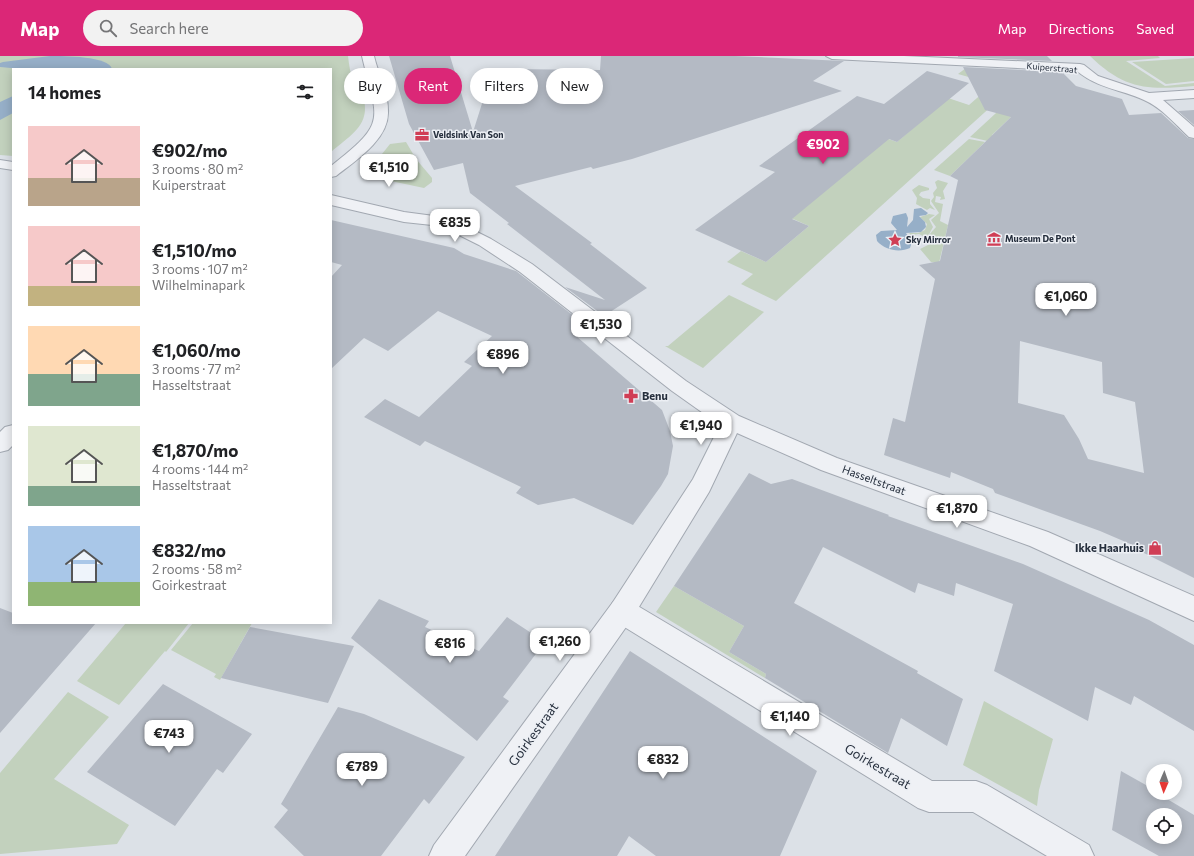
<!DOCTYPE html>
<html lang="en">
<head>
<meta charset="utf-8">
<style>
	body { margin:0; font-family:Commissioner,sans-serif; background:#f2f2f2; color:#202124; height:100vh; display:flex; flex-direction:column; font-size:15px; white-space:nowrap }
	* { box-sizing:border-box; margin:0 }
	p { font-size:13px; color:#757577 }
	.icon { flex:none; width:22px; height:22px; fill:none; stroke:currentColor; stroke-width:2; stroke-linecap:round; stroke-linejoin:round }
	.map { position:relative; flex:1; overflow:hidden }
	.panel { position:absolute; left:12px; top:12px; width:320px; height:556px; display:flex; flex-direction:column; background:#fff; border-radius:0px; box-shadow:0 2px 10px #0003 }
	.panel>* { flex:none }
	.top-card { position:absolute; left:344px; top:12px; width:380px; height:36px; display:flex; gap:8px }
	.needle { width:26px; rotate:182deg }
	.tools { position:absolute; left:1146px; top:708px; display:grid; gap:8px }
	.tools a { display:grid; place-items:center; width:36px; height:36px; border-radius:50%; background:#fff; box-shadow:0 2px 10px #0003; font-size:20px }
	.price { position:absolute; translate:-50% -34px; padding:0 9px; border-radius:8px; background:#fff; color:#222; font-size:13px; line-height:26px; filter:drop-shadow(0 1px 2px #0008) }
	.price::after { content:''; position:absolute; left:50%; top:24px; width:12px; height:9px; margin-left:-6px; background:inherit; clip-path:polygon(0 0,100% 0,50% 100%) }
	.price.active { background:#db2777; color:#fff }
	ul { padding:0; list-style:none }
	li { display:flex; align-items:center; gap:12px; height:100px; padding:0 16px }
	li span { display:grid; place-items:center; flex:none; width:112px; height:80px; border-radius:0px; color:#555 }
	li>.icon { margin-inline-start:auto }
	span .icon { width:48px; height:48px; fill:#fffc; stroke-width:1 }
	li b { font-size:17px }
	h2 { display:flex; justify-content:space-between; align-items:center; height:48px; padding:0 16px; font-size:17px }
	.tag { padding:0 14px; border-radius:18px; background:#fff; box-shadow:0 2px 10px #0003; font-size:14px; line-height:36px }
	.tag.active { background:#db2777; color:#fff }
	header { display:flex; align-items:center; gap:24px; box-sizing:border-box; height:56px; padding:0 20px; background:#db2777; color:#fff }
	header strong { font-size:19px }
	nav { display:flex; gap:22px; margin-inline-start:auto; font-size:14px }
	.search { width:280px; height:36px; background:#f2f2f2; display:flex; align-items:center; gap:10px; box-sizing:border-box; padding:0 14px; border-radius:22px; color:#757577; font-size:15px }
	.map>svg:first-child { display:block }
</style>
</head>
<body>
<header>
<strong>Map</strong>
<div class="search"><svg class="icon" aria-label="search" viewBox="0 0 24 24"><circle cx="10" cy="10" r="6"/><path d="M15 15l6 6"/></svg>Search here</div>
<nav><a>Map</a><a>Directions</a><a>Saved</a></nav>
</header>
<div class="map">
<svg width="1194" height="800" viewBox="0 0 1194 800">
	<rect width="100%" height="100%" fill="#dce1e7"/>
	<g fill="#c2d1bd">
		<path d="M0,0H348C349,8 350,17 353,24C356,28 361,32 362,37C373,68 352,78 331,96V13H13V100L0,99Z"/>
		<path d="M1090,0H1158L1160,2L1126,5L1165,30L1194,27V30C1148,34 1125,34 1090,0Z"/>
		<path d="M1194,2V25L1166,28L1132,6Z"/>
		<path d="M966,12L1027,18L776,245L741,228L753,218L727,206L741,195L766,206L809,170L784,159L877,79L897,86L948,42L969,49L993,28L958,18Z"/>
		<path d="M1036,20L1050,24L992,79V86L970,81Z"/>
		<path d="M969,83L985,86L950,120L934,114Z"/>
		<path d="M406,86L416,103L432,122V126L424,132L367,120L366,118L390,88Z"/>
		<path d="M938,124L948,127L943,135L945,143L940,144L941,141L936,140L935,146L943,148L940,165L948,169L939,207L931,206L920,193L930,188L929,179L936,171L931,164L939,157L931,145L934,141L933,137L937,132L935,126Z"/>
		<path d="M919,129L929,132V134L921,136L919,139L923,142L930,143V148L935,154L930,152L927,154L916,148L917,142L912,134Z"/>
		<path d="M929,158L935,159L929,163L933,171L927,182L919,178L911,179L909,177H918L925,174L927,168L920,161Z"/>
		<path d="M729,239L764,256L703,312L665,290H668Z"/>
		<path d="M674,530L744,570L729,596L766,618L765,622L656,556Z"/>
		<path d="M126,567H189L166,596L165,595L119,649L77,625Z"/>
		<path d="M193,567H252L220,624L214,621L216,618L171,594Z"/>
		<path d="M68,636L109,661L54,723L129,769L117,788L0,798V717Z"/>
		<path d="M984,645L1053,683L1039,734L1037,750L963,709Z"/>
	</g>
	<g fill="#96afc8">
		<path d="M50,0C64,0 109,0 112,13H22L0,11V7L3,6Z"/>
		<path d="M13,40V57L0,64V46Z"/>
		<path d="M921,152L928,157L926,159L919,160L925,166L926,171L921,176L906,177L912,186L910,192C899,197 885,194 877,185L876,179L881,175L897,174L891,167L893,160L906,157L908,162L907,171L913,164L914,153Z"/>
	</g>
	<g fill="#b4bac4" fill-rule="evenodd">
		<path d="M389,0H450L473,76L492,16H498L499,13L600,14L601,0H735L844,5L813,25L842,35L632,103L593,113L591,111L515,130L592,187L590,188L647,232L604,260L565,231L605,244L507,168L509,167L470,137L463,107L434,114L409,68Z"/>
		<path d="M958,0H1047L1052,5L958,1Z"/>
		<path d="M963,11L1062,16L1076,30L1122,43L1129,59L1161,57L1188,82L1194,83V522L1142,496V493L1100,475L995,437L993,433L951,416L950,422L884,399L893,362L905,366L935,223L919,209L940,205L958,124L950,120L1011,61L985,54ZM1020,285L1102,306L1103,337L1135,346L1144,417L1088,403L1079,383L1064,359L1018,347Z"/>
		<path d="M927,15L969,27L897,86L889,83L792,163L809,170L766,206L695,174L775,116L759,110L857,40L884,48Z"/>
		<path d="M1194,54V69L1178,55Z"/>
		<path d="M331,164L454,192L464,198L516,215L588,271L576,280L662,354L670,375L673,390L668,418L661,430L633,469L574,442L538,449L516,437L521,431L425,385L420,390L364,361L385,343L419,361L472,310L464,306L492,280L438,255L388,295L364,282L331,313V221L342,209L331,206Z"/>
		<path d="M749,417L771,428L792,423L889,459L888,460L1023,508L1149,564L1194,589V675L1134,640L1131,649L1095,631L1088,665L994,615L1013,548L956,527L954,540L918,527L915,537L823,491L794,547L918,615L917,617L963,643L947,690L901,662L888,697L765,622L766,618L729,596L744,570L674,530Z"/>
		<path d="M379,543L429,565L425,571L479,595L507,561L545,586L503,641L509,645L477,685L351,582Z"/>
		<path d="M0,552L13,557V567H96L0,677Z"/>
		<path d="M250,571L354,590L328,647L221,622Z"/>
		<path d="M630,595L817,715L780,800H656L629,780L617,800H495Z"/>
		<path d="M163,628L252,678L223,717L217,713L175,770L87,716Z"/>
		<path d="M338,651L364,658L465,701L429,748L424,743L381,800H304L274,771L288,754L281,748Z"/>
		<path d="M1121,715L1153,733V737H1157L1194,759V800H1159L1112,774ZM1153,759H1175V781H1153Z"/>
	</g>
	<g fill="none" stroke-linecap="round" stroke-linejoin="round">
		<defs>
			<g id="minor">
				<path d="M362,0H374C378,18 389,38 388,57C388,84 355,105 336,120L331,121V110C389,65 377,65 362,0Z"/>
				<path d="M826,0H904L1080,8L1084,9L1098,20L1149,37L1194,34V42L1163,44L1194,71V82L1189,81C1175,68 1162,52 1144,44C1120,33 1099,33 1077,15L832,3Z"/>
				<path d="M13,369V389L8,394L0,396V376L5,371Z"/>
				<path d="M622,543L631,546L932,725H976L987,729L1089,789L1094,800H1047L973,756H929L918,752L613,564L609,555L613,546Z"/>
			</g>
			<g id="tertiary">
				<path d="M0,104L13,106V114L0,112Z"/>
				<path d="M331,139L404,156L434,160L467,171L491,183L532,208L686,325L739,360L837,402L1048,476L1194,540V565L1030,490L821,414L737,377L709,436L631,564L465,800H429L434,789L613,546L693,423L720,369L672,335L520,216L479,189L455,177L432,169L404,166L331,149Z"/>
			</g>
		</defs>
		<use href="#minor" stroke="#a2a8b1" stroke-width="2"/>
		<use href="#tertiary" stroke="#a2a8b1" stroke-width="2"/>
		<use href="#minor" fill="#eff1f5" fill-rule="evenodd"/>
		<use href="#tertiary" fill="#eff1f5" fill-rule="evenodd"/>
	</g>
	<defs>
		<symbol id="office-bare" viewBox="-9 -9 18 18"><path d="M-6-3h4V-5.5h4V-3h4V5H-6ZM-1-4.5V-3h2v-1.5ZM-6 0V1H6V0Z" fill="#d03e55" stroke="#eceff4" stroke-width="2.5" paint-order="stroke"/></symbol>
		<symbol id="museum-bare" viewBox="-9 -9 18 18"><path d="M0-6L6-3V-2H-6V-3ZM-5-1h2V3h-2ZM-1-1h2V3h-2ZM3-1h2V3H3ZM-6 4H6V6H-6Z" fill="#d03e55" stroke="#eceff4" stroke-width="2.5" paint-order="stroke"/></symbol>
		<symbol id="sight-bare" viewBox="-9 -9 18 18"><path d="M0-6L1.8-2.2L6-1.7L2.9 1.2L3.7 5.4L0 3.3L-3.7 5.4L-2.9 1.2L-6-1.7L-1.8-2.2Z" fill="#d03e55" stroke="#eceff4" stroke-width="2.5" paint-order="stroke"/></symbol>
		<symbol id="pharmacy-bare" viewBox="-9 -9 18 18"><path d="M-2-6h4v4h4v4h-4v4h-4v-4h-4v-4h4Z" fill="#d03e55" stroke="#eceff4" stroke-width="2.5" paint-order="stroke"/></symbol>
		<symbol id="shop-bare" viewBox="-9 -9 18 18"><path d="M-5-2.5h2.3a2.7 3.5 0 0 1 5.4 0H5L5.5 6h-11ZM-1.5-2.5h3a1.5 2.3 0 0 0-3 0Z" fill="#d03e55" stroke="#eceff4" stroke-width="2.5" paint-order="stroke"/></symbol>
	</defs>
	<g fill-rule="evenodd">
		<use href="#office-bare" x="412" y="69" width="20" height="20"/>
		<use href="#museum-bare" x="984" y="173" width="20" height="20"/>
		<use href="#sight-bare" x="885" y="174" width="20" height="20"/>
		<use href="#pharmacy-bare" x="621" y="330" width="20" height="20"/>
		<use href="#shop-bare" x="1145" y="482" width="20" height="20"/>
	</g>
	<g text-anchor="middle" stroke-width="3" stroke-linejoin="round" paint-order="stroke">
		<g font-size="9" fill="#262f3d" stroke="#eceff4">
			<text transform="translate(1052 12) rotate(5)" y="3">Kuiperstraat</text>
		</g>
		<g font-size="9" font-weight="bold" fill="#262f3d" stroke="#eceff4" text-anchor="start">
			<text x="433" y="82">Veldsink Van Son</text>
			<text x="1005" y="186">Museum De Pont</text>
			<text x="906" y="187">Sky Mirror</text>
		</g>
		<g font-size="11" font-weight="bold" fill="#262f3d" stroke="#eceff4" text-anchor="start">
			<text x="642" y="344">Benu</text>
			<text x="1144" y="496" text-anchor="end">Ikke Haarhuis</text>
		</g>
		<g font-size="11" fill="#262f3d" stroke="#eceff4">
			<text transform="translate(874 424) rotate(20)" y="4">Hasseltstraat</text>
		</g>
		<g font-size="13" fill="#262f3d" stroke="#eceff4">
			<text transform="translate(533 678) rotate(-54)" y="5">Goirkestraat</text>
			<text transform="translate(878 710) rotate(31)" y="5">Goirkestraat</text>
		</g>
	</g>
</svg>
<div class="tools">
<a><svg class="needle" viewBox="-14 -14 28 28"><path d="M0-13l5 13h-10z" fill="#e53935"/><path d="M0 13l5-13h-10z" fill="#757577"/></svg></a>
<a><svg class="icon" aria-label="locate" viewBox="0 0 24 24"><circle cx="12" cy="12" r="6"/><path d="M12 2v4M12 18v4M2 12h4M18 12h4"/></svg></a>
</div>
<b class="price active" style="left:823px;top:109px">€902</b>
<b class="price" style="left:389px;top:132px">€1,510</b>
<b class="price" style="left:455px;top:187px">€835</b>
<b class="price" style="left:1066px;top:261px">€1,060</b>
<b class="price" style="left:601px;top:289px">€1,530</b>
<b class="price" style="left:503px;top:319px">€896</b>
<b class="price" style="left:701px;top:390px">€1,940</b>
<b class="price" style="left:957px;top:473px">€1,870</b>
<b class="price" style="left:560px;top:606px">€1,260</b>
<b class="price" style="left:450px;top:608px">€816</b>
<b class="price" style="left:790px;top:681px">€1,140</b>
<b class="price" style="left:169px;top:698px">€743</b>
<b class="price" style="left:663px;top:724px">€832</b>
<b class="price" style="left:362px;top:731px">€789</b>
<div class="top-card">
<a class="tag">Buy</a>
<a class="tag active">Rent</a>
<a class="tag">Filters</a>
<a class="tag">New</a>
</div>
<section class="panel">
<h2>14 homes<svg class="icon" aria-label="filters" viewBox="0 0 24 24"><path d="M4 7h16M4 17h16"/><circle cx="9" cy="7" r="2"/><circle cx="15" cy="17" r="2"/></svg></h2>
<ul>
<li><span style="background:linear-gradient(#f6c9c9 65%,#b9a48a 0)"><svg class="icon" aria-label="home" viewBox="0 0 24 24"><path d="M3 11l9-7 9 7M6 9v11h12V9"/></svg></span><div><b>€902/mo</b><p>3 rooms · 80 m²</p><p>Kuiperstraat</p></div></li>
<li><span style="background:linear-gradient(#f6c9c9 75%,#c2b280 0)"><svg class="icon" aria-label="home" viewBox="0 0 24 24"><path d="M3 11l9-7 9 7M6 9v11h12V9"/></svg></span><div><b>€1,510/mo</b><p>3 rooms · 107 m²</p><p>Wilhelminapark</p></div></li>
<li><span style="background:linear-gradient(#ffd9b3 60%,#7fa58c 0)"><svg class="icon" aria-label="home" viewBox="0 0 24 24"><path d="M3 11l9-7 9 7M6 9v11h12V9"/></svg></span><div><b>€1,060/mo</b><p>3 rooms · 77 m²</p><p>Hasseltstraat</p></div></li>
<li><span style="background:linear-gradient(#dfe7d0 75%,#7fa58c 0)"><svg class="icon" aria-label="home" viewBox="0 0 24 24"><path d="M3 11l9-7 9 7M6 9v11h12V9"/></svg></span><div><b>€1,870/mo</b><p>4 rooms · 144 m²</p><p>Hasseltstraat</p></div></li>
<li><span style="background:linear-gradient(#a9c7e8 70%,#8fb573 0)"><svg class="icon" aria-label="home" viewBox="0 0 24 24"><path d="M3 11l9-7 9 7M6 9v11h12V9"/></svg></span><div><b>€832/mo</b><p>2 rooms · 58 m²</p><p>Goirkestraat</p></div></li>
</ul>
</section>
</div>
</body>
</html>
